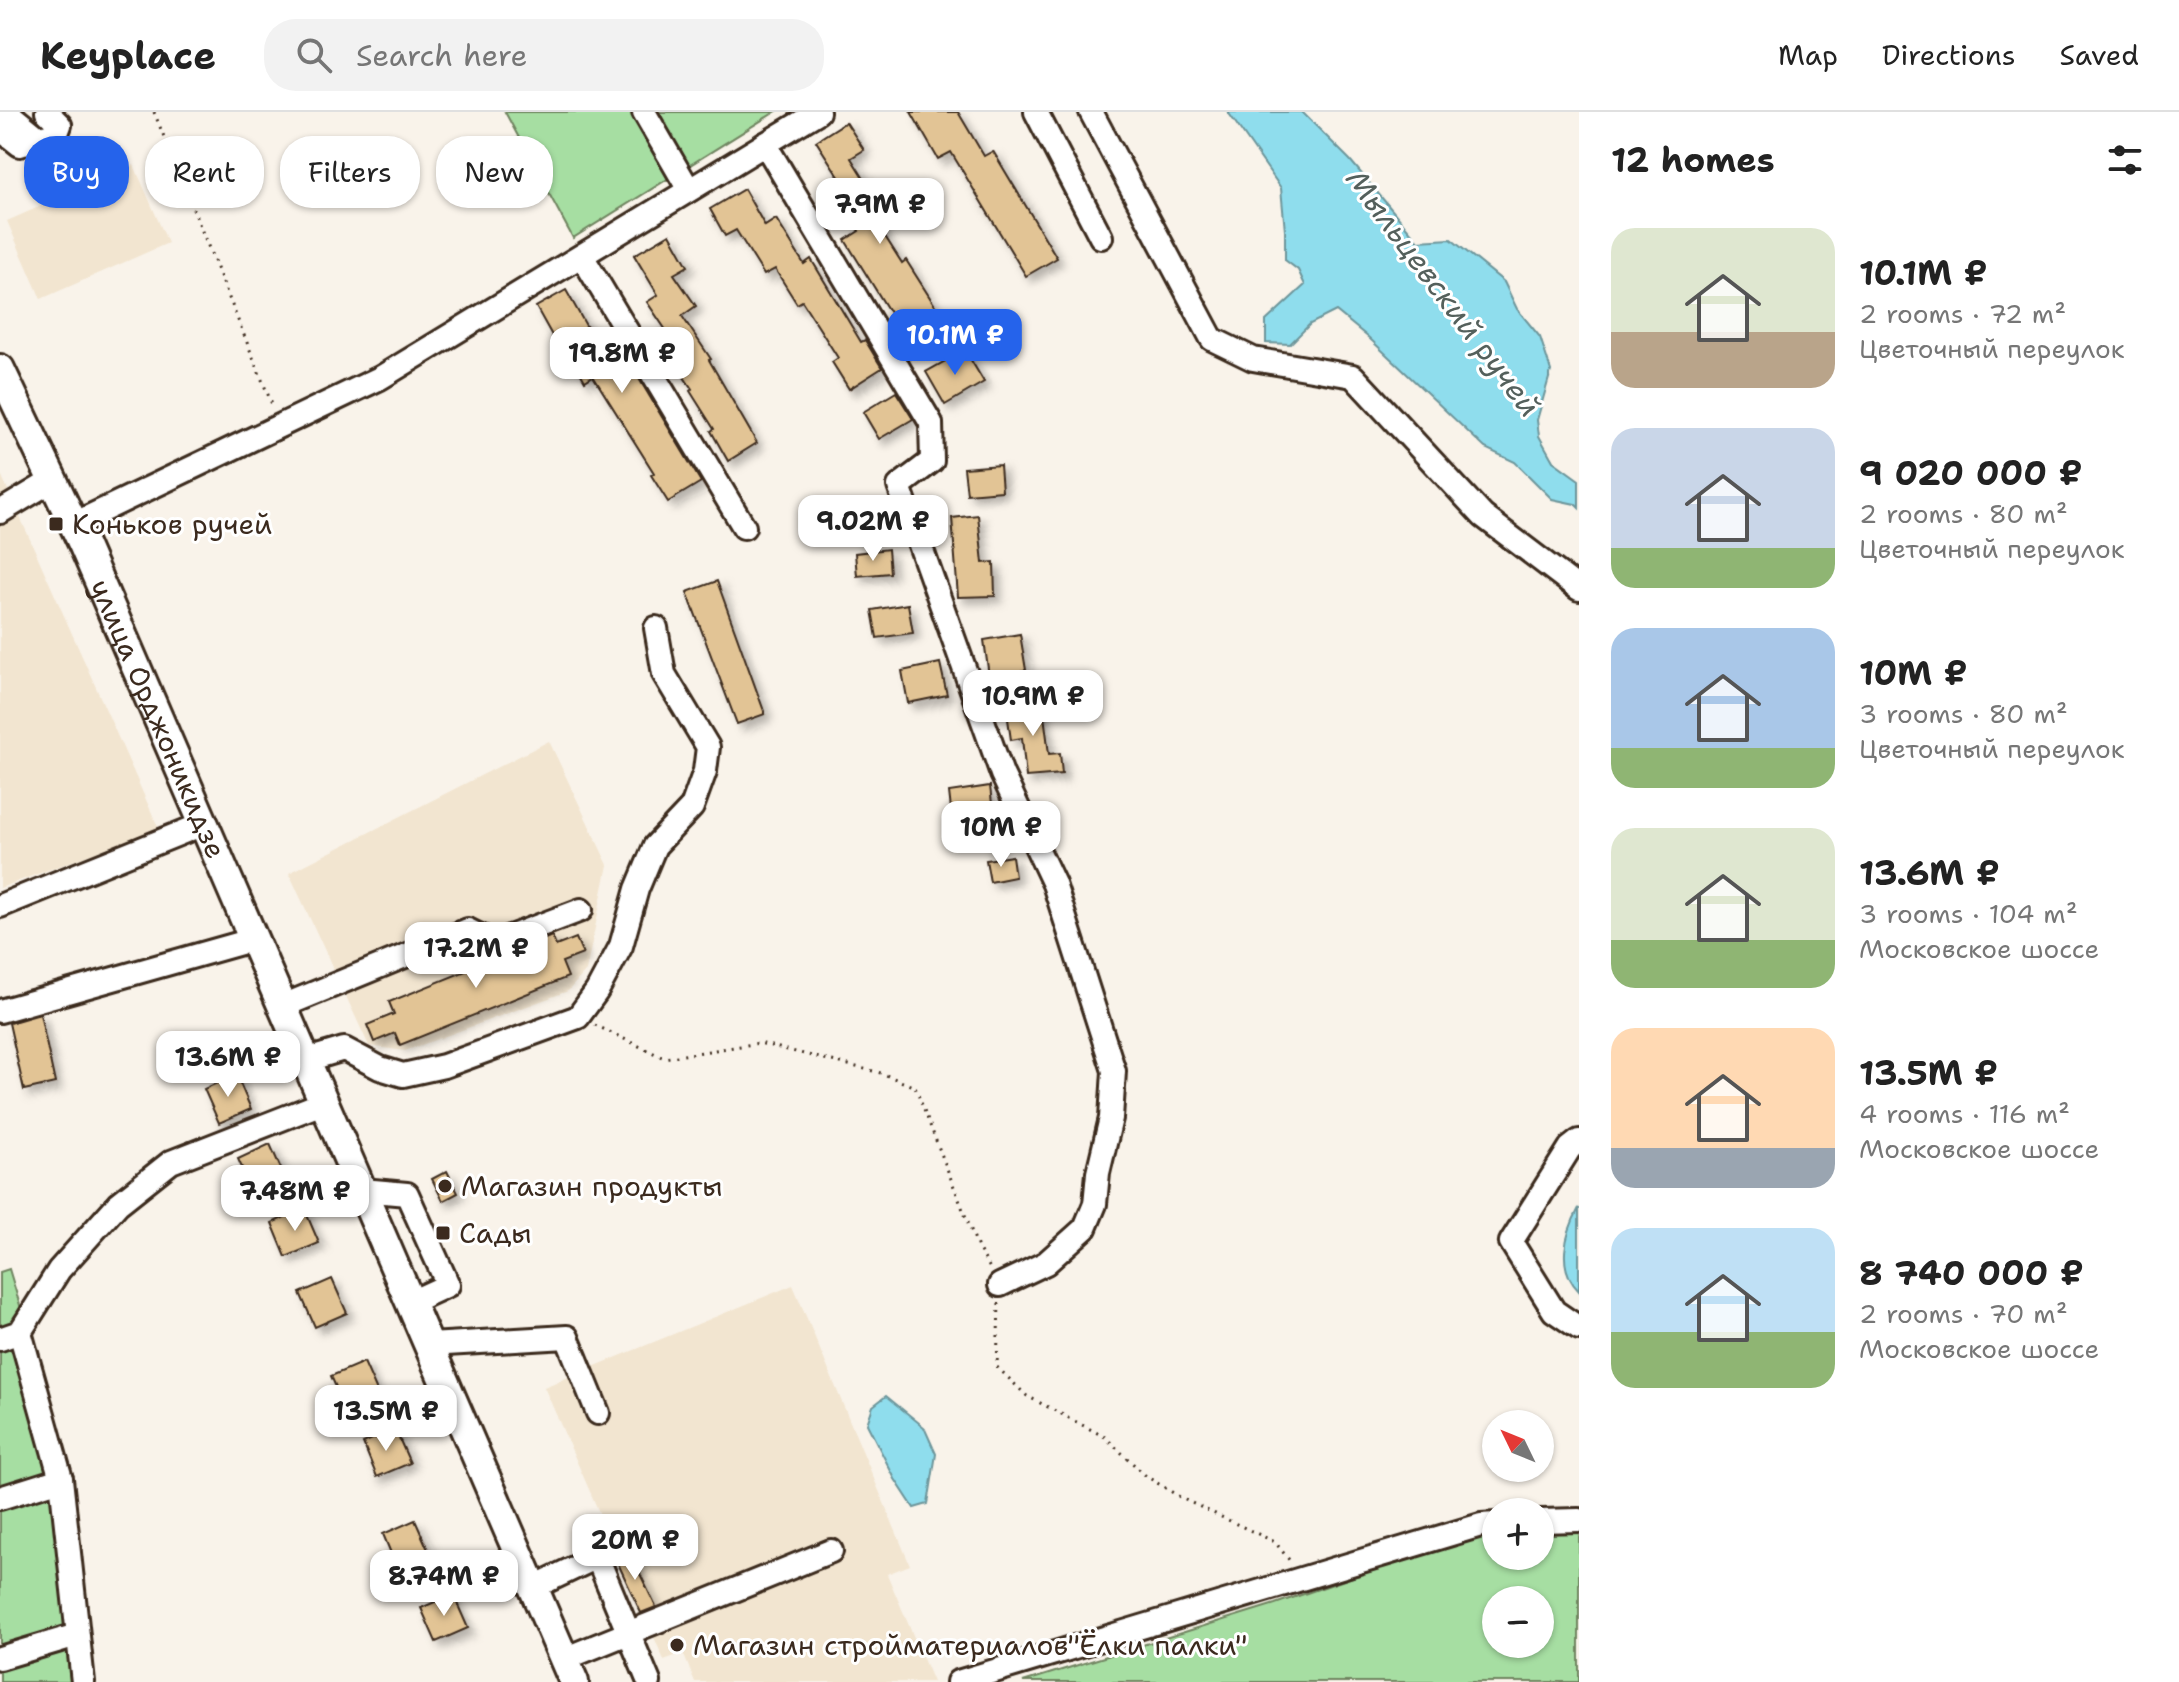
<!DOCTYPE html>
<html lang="en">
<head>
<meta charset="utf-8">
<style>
	body { margin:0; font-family:"Shantell Sans",sans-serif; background:#f2f2f2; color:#222; height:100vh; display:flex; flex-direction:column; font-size:30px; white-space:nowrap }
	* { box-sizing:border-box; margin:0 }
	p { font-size:26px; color:#767676 }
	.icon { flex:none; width:44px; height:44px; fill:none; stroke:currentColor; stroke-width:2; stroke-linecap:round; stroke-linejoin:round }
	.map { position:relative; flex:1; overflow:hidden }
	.drawer { display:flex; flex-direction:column; background:#fff; width:600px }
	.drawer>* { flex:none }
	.hud { position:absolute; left:24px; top:24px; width:760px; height:72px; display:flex; gap:16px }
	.needle { width:52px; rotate:313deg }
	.controls { position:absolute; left:1482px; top:1298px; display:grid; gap:16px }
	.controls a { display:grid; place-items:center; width:72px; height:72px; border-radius:50%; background:#fff; box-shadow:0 2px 6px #0004; font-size:40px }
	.price { position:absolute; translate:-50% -68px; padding:0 18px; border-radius:16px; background:#fff; color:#222; font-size:26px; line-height:52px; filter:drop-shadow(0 2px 4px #0008) }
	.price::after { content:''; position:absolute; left:50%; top:48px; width:24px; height:18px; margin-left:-12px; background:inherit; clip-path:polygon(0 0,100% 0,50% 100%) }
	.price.selected { background:#2563eb; color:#fff }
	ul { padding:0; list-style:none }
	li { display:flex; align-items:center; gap:24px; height:200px; padding:0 32px }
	li span { display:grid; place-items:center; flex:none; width:224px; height:160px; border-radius:24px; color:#555 }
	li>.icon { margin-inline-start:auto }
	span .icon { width:96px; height:96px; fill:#fffc; stroke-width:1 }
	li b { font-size:34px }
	h2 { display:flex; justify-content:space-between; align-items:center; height:96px; padding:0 32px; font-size:34px }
	.tag { padding:0 28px; border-radius:32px; background:#fff; box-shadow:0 2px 6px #0004; font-size:28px; line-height:72px }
	.tag.selected { background:#2563eb; color:#fff }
	header { display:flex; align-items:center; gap:48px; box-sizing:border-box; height:112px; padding:0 40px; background:#fff; border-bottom:2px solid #e0e0e0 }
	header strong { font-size:38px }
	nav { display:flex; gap:44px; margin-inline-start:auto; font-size:28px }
	.search { width:560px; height:72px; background:#f2f2f2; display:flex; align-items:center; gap:20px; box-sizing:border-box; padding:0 28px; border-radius:32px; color:#767676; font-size:30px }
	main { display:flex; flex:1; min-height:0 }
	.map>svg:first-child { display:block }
</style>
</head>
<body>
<header>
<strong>Keyplace</strong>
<div class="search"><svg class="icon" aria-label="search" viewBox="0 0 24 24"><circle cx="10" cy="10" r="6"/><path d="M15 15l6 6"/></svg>Search here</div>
<nav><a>Map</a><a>Directions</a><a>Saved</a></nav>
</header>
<main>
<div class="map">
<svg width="1579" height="1570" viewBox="0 0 1579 1570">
	<defs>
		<filter id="shadow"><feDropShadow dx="6" dy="6" stdDeviation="4" flood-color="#0004"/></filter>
	</defs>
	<rect width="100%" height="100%" fill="#f9f3ea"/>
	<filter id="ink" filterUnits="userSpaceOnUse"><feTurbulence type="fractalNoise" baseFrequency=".0125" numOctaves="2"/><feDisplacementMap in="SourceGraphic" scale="16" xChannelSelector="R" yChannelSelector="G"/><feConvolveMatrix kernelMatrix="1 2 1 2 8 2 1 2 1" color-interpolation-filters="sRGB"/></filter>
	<g filter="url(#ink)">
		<g fill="#f2e5d0">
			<path d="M134,53L168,131L41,187L7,109Z"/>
			<path d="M0,360L159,717L0,776Z"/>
			<path d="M549,629L608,753L586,859L568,879L405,939L369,934L289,761Z"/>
			<path d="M793,1173L910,1453L887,1462L933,1570H695L683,1541L664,1548L544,1275Z"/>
		</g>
		<g fill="#a6dea2" stroke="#708460" stroke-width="2" fill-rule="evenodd">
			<path d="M505,0H775L573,126Z"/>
			<path d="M9,1157L72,1365L95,1570H0V1160Z"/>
			<path d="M1565,1417L1579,1421V1570H1023L1275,1492L1477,1422L1496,1421V1444H1540V1419ZM1496,1488H1540V1532H1496Z"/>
		</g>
		<g fill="#8fdded" stroke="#6d959a" stroke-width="2">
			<path d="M1228,0H1302L1350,48L1418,129L1451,127L1504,170L1517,197L1540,225L1551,259L1537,308L1539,324L1553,349L1579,368V396L1575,392L1552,387L1515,350L1485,336L1369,226L1336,199L1310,212L1290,232L1266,231V209L1305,173L1298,158L1285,148V119L1281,76Z"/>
			<path d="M1579,1096V1179C1556,1156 1565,1122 1579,1096Z"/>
			<path d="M886,1284L924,1315L936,1342L928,1392L914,1396L895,1367L867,1312L873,1294Z"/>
		</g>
		<g fill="#e2c495" stroke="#3b2a1e" stroke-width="2" filter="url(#shadow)">
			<path d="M911,0H958L984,44L993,39L1057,146L1026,164L951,40L938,47Z"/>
			<path d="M846,10L864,38L851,46L876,86L865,93L902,151L906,148L948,214L913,238L845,128L859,119L833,78L843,71L816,29Z"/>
			<path d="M744,77L765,114L776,107L804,152L811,147L861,230L865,228L882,256L849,277L832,250L838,246L802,189L797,192L775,157L764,163L736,118L725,124L710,97Z"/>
			<path d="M670,122L688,154L674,162L696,194L682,204L711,247L709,248L757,331L728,349L711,319L714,317L690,279L692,277L665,237L674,230L647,190L658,183L634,143Z"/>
			<path d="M566,178L594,228L607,221L628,257L632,255L701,370L668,390L651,363L654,361L593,264L585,269L560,226L555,229L536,195Z"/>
			<path d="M965,238L984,270L945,293L926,260Z"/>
			<path d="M896,280L913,307L879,327L863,300Z"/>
			<path d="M1000,353L1002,379L967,382L964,356Z"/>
			<path d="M865,397L894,400L891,421L863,418Z"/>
			<path d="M978,403L983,451L994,450L995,484L958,485L952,406Z"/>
			<path d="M888,437L890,461L857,464L855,441Z"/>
			<path d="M717,469L765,602L737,612L687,480Z"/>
			<path d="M908,492L913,521L877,526L872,498Z"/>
			<path d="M1020,522L1026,558L989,564L984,528Z"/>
			<path d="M940,551L947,583L908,591L902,559Z"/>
			<path d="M1042,588L1049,642L1060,641L1062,662L1026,665L1022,626L1011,628L1006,593Z"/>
			<path d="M990,674L994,710L953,715L949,680Z"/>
			<path d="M1012,744L1015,765L990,770L986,748Z"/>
			<path d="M552,824L556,834L576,826L583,842L562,850L568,865L400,933L395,921L374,930L367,913L394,902L389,890Z"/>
			<path d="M40,902L55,971L24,978L9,911Z"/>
			<path d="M236,962L251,997L219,1011L204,977Z"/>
			<path d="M270,1032L285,1066L253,1081L238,1047Z"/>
			<path d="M447,1059L458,1081L443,1089L432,1067Z"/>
			<path d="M304,1096L319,1131L286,1145L272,1111Z"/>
			<path d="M332,1167L347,1201L315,1215L300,1181Z"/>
			<path d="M364,1250L379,1284L346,1298L331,1264Z"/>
			<path d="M395,1317L410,1351L377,1365L363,1331Z"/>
			<path d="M415,1408L430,1442L397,1456L383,1422Z"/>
			<path d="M629,1439L656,1495L641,1501L615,1445Z"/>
			<path d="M453,1482L468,1516L436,1530L421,1496Z"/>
		</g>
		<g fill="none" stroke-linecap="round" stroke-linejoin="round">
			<defs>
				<g id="minor">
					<path d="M7,0L40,27"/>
					<path d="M644,0L689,78"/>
					<path d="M1036,0L1101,125"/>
					<path d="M1091,0L1212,227L1253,247L1353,264L1483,404L1579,477"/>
					<path d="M0,17L20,33L57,21L60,13L47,0"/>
					<path d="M765,32L931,311L932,349L899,374L1002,662L1054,772L1114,959L1111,1006L1098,1061L1095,1092L1085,1116L1046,1151L1000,1173"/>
					<path d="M582,144L744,415"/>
					<path d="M0,400L53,368"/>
					<path d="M74,412L380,266L818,0"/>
					<path d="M0,794L203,712"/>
					<path d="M283,894L468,818L494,831L581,798"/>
					<path d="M0,899L255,827"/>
					<path d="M307,948L344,937L380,956L403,963L444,954L578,905L597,879L621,834L637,777L655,734L692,695L705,659L708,635L664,562L656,516"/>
					<path d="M1579,1029L1570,1036L1511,1130L1554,1199L1579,1216"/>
					<path d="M362,1078L407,1082L448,1173L411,1190"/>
					<path d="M20,1220L61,1367L83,1570"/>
					<path d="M0,1227L20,1220L59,1158L118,1092L171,1050L325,990"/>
					<path d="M429,1233L567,1225L598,1301"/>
					<path d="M0,1386L61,1367"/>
					<path d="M1540,1409L1579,1408"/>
					<path d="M534,1475L597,1445L649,1570"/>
					<path d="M0,1546L77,1523"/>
					<path d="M564,1547L831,1439"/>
					<path d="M958,1570L1481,1413L1496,1412"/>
				</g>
				<g id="major">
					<path id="s1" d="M0,257L83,432L574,1570"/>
				</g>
			</defs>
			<use href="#minor" stroke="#3b2a1e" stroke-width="28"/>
			<use href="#major" stroke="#3b2a1e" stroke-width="34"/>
			<g stroke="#3b2a1e" stroke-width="3" stroke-dasharray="2 6" stroke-linecap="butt">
				<path d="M154,0L273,295"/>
				<path d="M595,913L664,946L759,931L881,961L915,975L978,1136L991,1158"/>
				<path d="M999,1191L997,1255L1027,1284L1105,1325L1146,1364L1183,1387L1275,1430L1290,1449"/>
			</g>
			<use href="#minor" stroke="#fff" stroke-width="22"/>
			<use href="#major" stroke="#fff" stroke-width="28"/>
		</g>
	</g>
	<g fill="#3b2a1e" stroke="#fff" stroke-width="3">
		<rect x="48" y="404" width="16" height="16" rx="4"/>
		<circle cx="445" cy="1074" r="8"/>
		<rect x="435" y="1113" width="16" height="16" rx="4"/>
		<circle cx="677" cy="1533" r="8"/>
	</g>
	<g text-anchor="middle" stroke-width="6" stroke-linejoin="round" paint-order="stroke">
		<g font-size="28" fill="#3b2a1e" stroke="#fff" text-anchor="start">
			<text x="72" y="422">Коньков ручей</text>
			<text x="461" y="1084">Магазин продукты</text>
			<text x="459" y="1131">Сады</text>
			<text x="693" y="1543">Магазин стройматериалов"Ёлки палки"</text>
		</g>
		<g font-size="28" fill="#3b2a1e" stroke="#fff">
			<text dy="10" stroke="none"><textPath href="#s1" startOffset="384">улица Орджоникидзе</textPath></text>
		</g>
		<g font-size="30" font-style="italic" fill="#54605c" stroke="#fff">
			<text transform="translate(1443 181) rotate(53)" y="10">Мыльцевский ручей</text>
		</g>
	</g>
</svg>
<div class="controls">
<a><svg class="needle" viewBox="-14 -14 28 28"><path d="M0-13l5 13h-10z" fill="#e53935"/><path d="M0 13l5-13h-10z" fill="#767676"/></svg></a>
<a>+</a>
<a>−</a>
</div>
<b class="price" style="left:880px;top:134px">7.9M ₽</b>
<b class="price selected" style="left:955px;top:265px">10.1M ₽</b>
<b class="price" style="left:622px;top:283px">19.8M ₽</b>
<b class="price" style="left:873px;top:451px">9.02M ₽</b>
<b class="price" style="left:1033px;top:626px">10.9M ₽</b>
<b class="price" style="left:1001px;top:757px">10M ₽</b>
<b class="price" style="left:476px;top:878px">17.2M ₽</b>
<b class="price" style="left:228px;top:987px">13.6M ₽</b>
<b class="price" style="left:295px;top:1121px">7.48M ₽</b>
<b class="price" style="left:386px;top:1341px">13.5M ₽</b>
<b class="price" style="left:635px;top:1470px">20M ₽</b>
<b class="price" style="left:444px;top:1506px">8.74M ₽</b>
<div class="hud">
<a class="tag selected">Buy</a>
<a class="tag">Rent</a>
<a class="tag">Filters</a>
<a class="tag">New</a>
</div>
</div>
<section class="drawer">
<h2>12 homes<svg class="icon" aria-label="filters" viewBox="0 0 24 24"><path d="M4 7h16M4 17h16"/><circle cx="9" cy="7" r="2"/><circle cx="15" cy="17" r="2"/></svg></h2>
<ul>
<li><span style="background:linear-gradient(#dfe7d0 65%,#b9a48a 0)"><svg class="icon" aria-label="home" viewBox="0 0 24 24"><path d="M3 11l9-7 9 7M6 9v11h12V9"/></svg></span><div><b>10.1M ₽</b><p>2 rooms · 72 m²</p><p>Цветочный переулок</p></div></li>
<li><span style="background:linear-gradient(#c9d6e8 75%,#8fb573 0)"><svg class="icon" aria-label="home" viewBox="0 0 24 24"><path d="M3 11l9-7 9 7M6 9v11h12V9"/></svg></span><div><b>9 020 000 ₽</b><p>2 rooms · 80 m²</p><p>Цветочный переулок</p></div></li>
<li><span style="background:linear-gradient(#a9c7e8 75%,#8fb573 0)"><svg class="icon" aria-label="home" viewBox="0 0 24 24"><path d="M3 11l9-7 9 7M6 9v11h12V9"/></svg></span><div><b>10M ₽</b><p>3 rooms · 80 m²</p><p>Цветочный переулок</p></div></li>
<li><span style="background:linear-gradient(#dfe7d0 70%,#8fb573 0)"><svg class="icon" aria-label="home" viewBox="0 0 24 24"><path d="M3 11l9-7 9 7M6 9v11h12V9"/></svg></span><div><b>13.6M ₽</b><p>3 rooms · 104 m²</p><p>Московское шоссе</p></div></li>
<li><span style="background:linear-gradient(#ffd9b3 75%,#9aa5b1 0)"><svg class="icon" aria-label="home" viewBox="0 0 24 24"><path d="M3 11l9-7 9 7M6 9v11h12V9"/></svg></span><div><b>13.5M ₽</b><p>4 rooms · 116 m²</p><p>Московское шоссе</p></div></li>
<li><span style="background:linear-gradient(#bfe0f5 65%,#8fb573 0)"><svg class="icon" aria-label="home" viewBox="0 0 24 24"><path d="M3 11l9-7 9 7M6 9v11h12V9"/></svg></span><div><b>8 740 000 ₽</b><p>2 rooms · 70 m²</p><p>Московское шоссе</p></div></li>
</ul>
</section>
</main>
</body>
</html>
